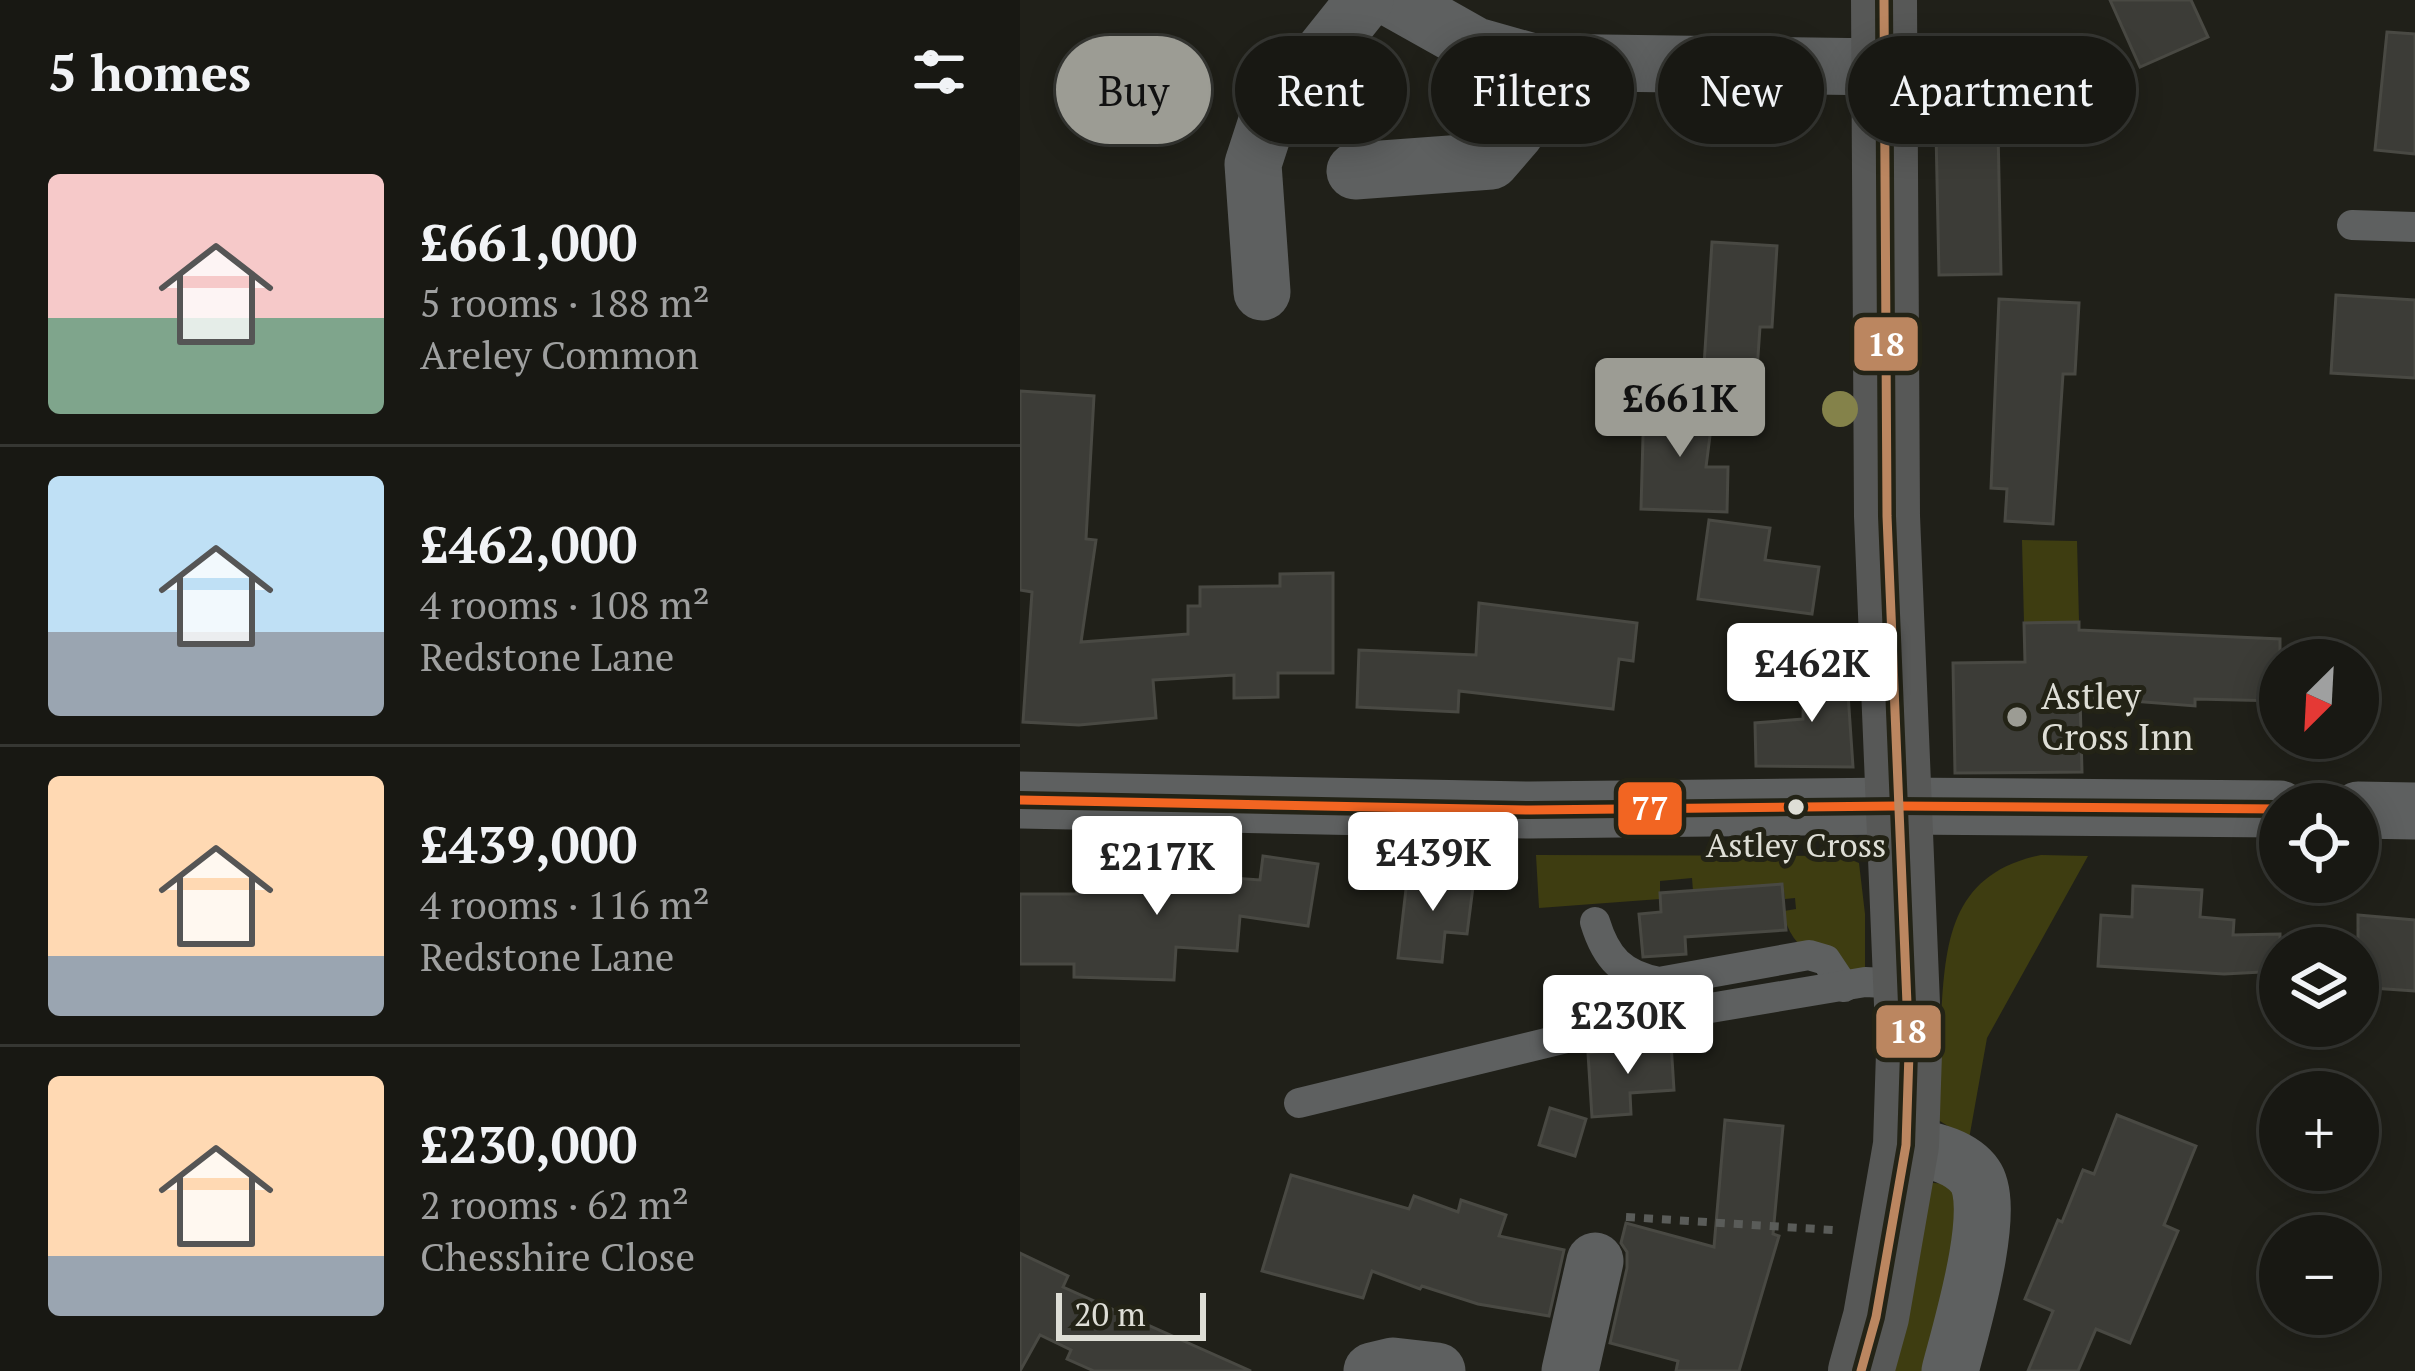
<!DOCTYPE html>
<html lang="en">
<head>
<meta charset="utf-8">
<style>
	body { margin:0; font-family:"PT Serif",serif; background:#21211c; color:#f1f3f6; height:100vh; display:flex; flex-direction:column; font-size:45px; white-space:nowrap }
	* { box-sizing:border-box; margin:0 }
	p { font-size:39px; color:#9fa0a0 }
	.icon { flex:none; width:66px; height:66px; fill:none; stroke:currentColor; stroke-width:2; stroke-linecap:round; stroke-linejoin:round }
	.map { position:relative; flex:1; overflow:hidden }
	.panel { display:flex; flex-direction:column; background:#181813; width:1020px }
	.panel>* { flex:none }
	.banner { position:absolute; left:36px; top:36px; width:1140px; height:108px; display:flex; gap:24px }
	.needle { width:78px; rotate:204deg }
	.controls { position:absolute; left:1239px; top:639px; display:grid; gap:24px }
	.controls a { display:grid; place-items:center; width:120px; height:120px; border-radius:50%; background:#181813; box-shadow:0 6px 30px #0003,0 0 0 3px #363733; font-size:60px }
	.scale { position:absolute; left:36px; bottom:30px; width:150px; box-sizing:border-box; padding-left:12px; border:6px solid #deded6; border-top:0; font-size:33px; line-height:42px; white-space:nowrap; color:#deded6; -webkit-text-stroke:9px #232316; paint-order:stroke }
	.price { position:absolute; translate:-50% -102px; padding:0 27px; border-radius:12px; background:#fff; color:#222; font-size:39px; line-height:78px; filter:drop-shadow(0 3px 6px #0008) }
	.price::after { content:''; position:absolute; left:50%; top:72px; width:36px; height:27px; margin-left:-18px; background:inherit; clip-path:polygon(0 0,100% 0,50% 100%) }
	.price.current { background:#9c9c94; color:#111 }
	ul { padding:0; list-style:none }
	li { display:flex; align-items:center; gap:36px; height:300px; padding:0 48px }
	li+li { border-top:3px solid #363733 }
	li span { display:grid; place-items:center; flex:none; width:336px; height:240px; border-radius:12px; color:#555 }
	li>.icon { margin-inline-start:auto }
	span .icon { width:144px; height:144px; fill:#fffc; stroke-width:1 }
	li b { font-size:51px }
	h2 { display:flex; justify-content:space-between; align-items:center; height:144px; padding:0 48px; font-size:51px }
	.pill { padding:0 42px; border-radius:54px; background:#181813; box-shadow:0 6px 30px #0003,0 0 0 3px #363733; font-size:42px; line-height:108px }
	.pill.current { background:#9c9c94; color:#111 }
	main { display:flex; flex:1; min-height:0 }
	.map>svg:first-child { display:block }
</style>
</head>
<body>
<main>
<section class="panel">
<h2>5 homes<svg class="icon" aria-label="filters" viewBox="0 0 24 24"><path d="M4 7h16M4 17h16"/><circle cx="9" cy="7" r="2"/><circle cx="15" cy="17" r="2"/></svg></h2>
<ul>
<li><span style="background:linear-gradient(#f6c9c9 60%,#7fa58c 0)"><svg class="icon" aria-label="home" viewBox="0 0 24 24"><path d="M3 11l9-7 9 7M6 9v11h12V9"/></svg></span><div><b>£661,000</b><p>5 rooms · 188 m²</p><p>Areley Common</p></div></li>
<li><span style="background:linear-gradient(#bfe0f5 65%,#9aa5b1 0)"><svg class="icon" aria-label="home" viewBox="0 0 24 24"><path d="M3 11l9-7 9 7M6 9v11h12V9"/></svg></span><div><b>£462,000</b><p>4 rooms · 108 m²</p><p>Redstone Lane</p></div></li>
<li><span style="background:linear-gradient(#ffd9b3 75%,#9aa5b1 0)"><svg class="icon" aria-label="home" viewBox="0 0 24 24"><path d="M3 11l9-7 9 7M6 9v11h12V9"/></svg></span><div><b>£439,000</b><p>4 rooms · 116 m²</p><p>Redstone Lane</p></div></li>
<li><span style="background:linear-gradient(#ffd9b3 75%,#9aa5b1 0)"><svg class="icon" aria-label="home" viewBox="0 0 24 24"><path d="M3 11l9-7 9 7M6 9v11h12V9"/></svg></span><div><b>£230,000</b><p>2 rooms · 62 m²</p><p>Chesshire Close</p></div></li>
</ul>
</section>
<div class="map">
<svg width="1395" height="1371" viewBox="0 0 1395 1371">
	<rect width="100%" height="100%" fill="#202019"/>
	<g fill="#3e3d11">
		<path d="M1002,540L1057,541L1059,622L1004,623Z"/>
		<path d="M516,855L822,856L839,863L845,914V982C811,966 768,953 764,911L776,909L775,898L765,899L763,884L673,891L672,878L640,881V899L519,908Z"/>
		<path d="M1021,855L1068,856L967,1038L949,1139L915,1118C917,1087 920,1055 921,1023C925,944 929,874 1021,855Z"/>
		<path d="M901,1182L927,1184L940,1193V1213L905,1371H864Z"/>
	</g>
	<g fill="#3c3c37" stroke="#494943" stroke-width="3">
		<path d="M1090,0H1171L1188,37L1120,67Z"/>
		<path d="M1367,32L1395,34V154L1355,150Z"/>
		<path d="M978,130L981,274L919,275L916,131Z"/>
		<path d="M692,242L757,246L752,327H740L736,385L683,381Z"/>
		<path d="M1316,295L1395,300V378L1311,373Z"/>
		<path d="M979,299L1059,303L1055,374H1043L1033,524L985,521L987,489L971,488Z"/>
		<path d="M0,391L74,396L66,539L76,540L61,642L168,634V606H180V587L260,586V574L313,573V673H258V697L214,698V675L133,680L136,718L59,725L3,722L12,592L0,590Z"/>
		<path d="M624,401L694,404L686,467H708L707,512L621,509Z"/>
		<path d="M689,520L750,528L745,560L799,567L792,614L678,599Z"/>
		<path d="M459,603L617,623L613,661L599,659L593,709L439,691L438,712L337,707L339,650L456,655Z"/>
		<path d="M1059,622V630L1260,639V701L1175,699V706L1060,697L1062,772L935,773L933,663L1005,662L1004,623Z"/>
		<path d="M784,664H826L833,767L736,766L735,723L783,719Z"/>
		<path d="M243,856L298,864L288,926L220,916L217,951L156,947L154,980L54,977V964H0V894H57V875L127,878L128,872L240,880Z"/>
		<path d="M388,872L454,879L447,934L425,932L422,962L378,958Z"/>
		<path d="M762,884L766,930L665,937L666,954L623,957L619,914L641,912L640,893Z"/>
		<path d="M1113,886L1182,890L1180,917L1214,920L1213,935L1260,934V971L1204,974L1078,966L1081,915L1112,917Z"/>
		<path d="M1338,915L1395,920V991L1338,987Z"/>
		<path d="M651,1043L654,1090L610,1093L611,1114L572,1117L568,1053Z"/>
		<path d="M530,1108L566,1119L555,1156L519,1145Z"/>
		<path d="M1097,1115L1176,1146L1144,1225L1158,1231L1110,1343L1076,1329L1058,1371H1008L1033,1311L1005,1299L1038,1220L1042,1222L1063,1170L1074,1174Z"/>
		<path d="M705,1120L763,1126L753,1234L759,1236L719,1371H656L658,1361L590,1343L607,1268V1252L601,1243L606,1223L694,1247Z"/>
		<path d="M271,1175L389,1209L394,1196L438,1212L441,1200L486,1215L479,1236L544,1250L529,1316L458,1304L402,1286L400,1289L352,1271L343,1298L242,1271Z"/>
		<path d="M0,1253L48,1276L43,1287L231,1371H74L47,1359L51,1350L20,1335L0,1371Z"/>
	</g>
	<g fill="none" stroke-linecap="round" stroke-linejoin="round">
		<path stroke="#5a5c59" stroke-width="8" stroke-dasharray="9 9" stroke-linecap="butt" d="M606,1217L813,1230"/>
		<g stroke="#5e6060" stroke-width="30">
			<path d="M1332,225L1395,227"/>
			<path d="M575,922C586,958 602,975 639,982L789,955L806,960L824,987"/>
			<path d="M279,1103L625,1019L845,982L886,984"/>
		</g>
		<g stroke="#5e6060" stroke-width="57">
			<path d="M374,0L456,46L513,62L863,67"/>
			<path d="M335,171L471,161L496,132L513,62"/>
			<path d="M242,292L233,164L246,124L345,0"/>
			<path d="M0,800L510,810L877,806L1260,809"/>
			<path d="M1338,810L1395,811"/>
			<path d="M886,1145C909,1150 940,1155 955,1176C978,1208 940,1332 930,1371"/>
			<path d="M352,1371L373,1366L417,1371"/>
			<path d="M550,1371L575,1261"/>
		</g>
		<path stroke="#575857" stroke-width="66" d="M841,1371L856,1317L886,1145L889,1053L867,516L864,0"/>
		<defs>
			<path id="bus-1" d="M0,800L510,810L877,806L1260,809"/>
			<path id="bus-2" d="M841,1371L856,1317L886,1145L889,1053L867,516L864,0"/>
		</defs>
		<use href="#bus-1" stroke="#232316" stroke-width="18"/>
		<use href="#bus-2" stroke="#232316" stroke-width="18"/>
		<use href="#bus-1" stroke="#f26522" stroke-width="9"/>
		<use href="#bus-2" stroke="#bb8660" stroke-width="9"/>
	</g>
	<circle fill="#84824a" cx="820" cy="409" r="18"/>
	<circle fill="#9c9c94" stroke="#232316" stroke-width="4.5" cx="997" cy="717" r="12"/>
	<circle fill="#deded6" stroke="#232316" stroke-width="4.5" cx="776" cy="807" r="10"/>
	<g text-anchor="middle" stroke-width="10" stroke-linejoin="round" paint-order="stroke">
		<g font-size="33" fill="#deded6" stroke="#232316">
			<text x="776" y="857">Astley Cross</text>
		</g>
		<g font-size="36" fill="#deded6" stroke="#232316" text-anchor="start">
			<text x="1021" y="709">Astley<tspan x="1021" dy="41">Cross Inn</tspan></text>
		</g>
	</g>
	<g stroke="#232316" stroke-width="4.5">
		<rect x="832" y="315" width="68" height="58" rx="12" fill="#bb8660"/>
		<rect x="596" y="780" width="68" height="57" rx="12" fill="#f26522"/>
		<rect x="854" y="1003" width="69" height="57" rx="12" fill="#bb8660"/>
	</g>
	<g font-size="33" text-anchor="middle" font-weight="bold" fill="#fff">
		<text x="866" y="356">18</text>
		<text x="630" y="820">77</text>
		<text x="888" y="1043">18</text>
	</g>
</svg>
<div class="controls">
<a><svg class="needle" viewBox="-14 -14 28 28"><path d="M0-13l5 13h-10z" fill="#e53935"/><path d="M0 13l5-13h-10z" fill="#9fa0a0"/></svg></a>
<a><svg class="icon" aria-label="locate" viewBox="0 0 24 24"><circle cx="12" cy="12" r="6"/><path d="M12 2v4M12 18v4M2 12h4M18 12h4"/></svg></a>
<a><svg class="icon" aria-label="layers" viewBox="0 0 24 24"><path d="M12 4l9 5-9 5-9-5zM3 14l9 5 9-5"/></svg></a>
<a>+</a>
<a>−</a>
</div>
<div class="scale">20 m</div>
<b class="price current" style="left:660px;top:460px">£661K</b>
<b class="price" style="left:792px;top:725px">£462K</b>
<b class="price" style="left:413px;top:914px">£439K</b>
<b class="price" style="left:137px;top:918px">£217K</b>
<b class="price" style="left:608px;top:1077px">£230K</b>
<div class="banner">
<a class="pill current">Buy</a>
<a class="pill">Rent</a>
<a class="pill">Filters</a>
<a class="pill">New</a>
<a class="pill">Apartment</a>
</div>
</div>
</main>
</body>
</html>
